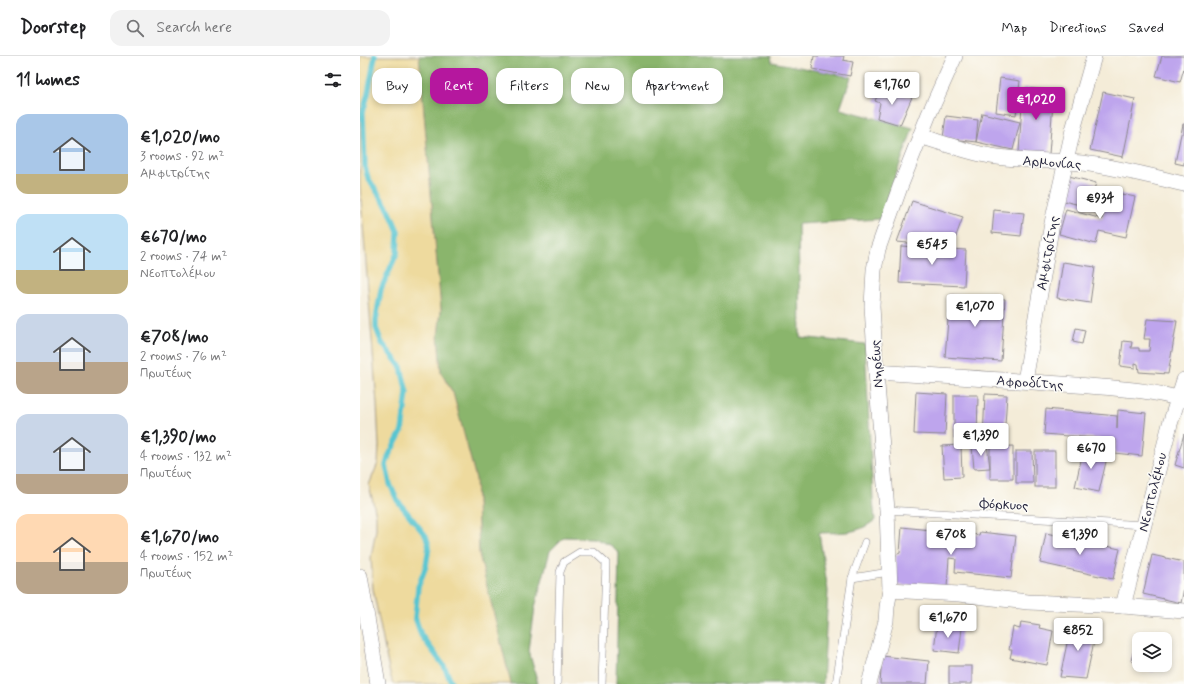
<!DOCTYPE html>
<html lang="en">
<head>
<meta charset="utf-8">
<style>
	body { margin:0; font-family:Mynerve,sans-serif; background:#f2f2f2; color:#202124; height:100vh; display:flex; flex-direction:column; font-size:15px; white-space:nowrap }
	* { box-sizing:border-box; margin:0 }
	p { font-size:13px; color:#757577 }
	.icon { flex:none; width:22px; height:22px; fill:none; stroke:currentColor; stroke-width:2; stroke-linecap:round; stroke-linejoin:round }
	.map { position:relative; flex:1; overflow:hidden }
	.panel { display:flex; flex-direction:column; background:#fff; width:360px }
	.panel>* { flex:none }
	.hud { position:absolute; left:12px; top:12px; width:380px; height:36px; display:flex; gap:8px }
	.fabs { position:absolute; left:772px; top:576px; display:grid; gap:8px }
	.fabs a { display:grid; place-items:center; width:40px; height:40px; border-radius:8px; background:#fff; box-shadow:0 2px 6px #0003; font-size:20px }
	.price { position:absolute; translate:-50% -34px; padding:0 9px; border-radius:4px; background:#fff; color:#222; font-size:13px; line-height:26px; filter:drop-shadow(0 1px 2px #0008) }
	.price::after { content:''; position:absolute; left:50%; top:24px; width:12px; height:9px; margin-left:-6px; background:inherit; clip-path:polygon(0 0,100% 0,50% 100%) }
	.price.active { background:#b5179e; color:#fff }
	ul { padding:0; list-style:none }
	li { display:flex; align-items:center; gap:12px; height:100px; padding:0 16px }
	li span { display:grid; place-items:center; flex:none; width:112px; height:80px; border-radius:12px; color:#555 }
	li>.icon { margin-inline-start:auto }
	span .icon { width:48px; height:48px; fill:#fffc; stroke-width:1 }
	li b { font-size:17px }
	h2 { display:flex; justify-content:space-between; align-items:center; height:48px; padding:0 16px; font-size:17px }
	.tag { padding:0 14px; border-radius:12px; background:#fff; box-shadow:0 2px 6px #0003; font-size:14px; line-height:36px }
	.tag.active { background:#b5179e; color:#fff }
	header { display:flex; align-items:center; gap:24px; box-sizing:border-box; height:56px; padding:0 20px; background:#fff; border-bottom:1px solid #e0e0e0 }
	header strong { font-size:19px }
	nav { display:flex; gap:22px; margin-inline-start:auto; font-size:14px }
	.search { width:280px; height:36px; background:#f2f2f2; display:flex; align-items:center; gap:10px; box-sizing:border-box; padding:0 14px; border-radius:12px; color:#757577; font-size:15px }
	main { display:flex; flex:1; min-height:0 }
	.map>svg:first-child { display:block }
</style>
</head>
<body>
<header>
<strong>Doorstep</strong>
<div class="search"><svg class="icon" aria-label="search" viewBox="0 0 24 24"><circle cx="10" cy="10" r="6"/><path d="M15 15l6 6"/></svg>Search here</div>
<nav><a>Map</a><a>Directions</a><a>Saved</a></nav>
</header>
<main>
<section class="panel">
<h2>11 homes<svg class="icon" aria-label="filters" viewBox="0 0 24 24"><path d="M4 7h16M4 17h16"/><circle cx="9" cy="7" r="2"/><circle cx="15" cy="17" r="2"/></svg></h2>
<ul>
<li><span style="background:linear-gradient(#a9c7e8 75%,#c2b280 0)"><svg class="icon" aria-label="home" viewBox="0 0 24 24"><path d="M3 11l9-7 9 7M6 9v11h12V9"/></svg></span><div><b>€1,020/mo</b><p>3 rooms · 92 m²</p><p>Αμφιτρίτης</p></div></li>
<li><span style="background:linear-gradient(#bfe0f5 70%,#c2b280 0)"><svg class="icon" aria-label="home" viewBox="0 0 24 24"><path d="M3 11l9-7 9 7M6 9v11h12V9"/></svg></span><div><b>€670/mo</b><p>2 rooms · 74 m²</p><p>Νεοπτολέμου</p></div></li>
<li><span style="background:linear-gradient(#c9d6e8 60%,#b9a48a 0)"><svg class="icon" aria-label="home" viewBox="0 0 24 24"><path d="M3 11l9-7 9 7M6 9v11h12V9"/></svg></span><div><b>€708/mo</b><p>2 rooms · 76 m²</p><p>Πρωτέως</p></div></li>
<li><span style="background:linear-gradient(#c9d6e8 75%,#b9a48a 0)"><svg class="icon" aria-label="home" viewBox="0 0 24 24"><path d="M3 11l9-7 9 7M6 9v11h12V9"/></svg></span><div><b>€1,390/mo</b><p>4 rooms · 132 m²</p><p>Πρωτέως</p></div></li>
<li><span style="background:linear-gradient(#ffd9b3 60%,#b9a48a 0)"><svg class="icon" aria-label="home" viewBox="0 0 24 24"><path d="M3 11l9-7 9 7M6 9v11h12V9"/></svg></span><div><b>€1,670/mo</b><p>4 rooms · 152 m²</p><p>Πρωτέως</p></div></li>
</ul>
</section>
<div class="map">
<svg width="824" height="628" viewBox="0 0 824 628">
	<rect width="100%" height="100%" fill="#fdfcf7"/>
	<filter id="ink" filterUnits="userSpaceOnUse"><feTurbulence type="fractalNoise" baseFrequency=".025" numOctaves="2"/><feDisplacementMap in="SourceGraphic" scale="8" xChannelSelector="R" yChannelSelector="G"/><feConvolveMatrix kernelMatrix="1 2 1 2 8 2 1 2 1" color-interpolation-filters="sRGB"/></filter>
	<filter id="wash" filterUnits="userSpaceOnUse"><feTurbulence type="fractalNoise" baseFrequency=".012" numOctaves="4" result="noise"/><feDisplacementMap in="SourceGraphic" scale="16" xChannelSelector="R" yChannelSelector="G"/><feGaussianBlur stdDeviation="0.9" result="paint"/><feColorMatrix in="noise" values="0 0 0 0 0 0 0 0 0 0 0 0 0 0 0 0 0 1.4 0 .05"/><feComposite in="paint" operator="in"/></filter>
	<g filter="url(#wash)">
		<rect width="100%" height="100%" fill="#f4ecd8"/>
		<path fill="#8ab56c" stroke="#566c54" d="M59,0H411L412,6L491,21L480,53L553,72L520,163L438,168L440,281L505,288L513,444L515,464C496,479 482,476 459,477L468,535L463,628H256L259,497L252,490L234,482L204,481L190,495L175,551L169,595L178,628H151L119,498L116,423L93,337L81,317L78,279L81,254Z"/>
		<path fill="#eeda9e" stroke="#887e6c" d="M0,0H59L81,254L78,279L81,317L93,337L116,423L119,498L151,628H33L29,614L13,533L11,502L16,473V459L9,429L18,407L19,390L17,348L0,130Z"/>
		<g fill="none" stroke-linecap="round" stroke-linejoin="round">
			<path stroke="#59c5d0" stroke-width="5.5" d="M15,0L8,38L3,56L5,111L8,122L29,154L38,175L37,197L21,233L16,264V272L22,287L41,311L47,337L42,375L29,399L26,409L30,428L37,444L66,480L69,490L66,510L58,531L55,561L61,579L84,610L92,628"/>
		</g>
		<g id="blocks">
			<g fill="#bea5ed">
				<path d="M454,0H484L483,4L493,6L490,20L452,13Z"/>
				<path d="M802,0H824V12L820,26L796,20Z"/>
				<path d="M640,22L660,25L656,59L636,56Z"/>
				<path d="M663,32L694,34L689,98L659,96Z"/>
				<path d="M520,33L552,41L540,69L517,62L520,47L515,45Z"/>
				<path d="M743,36L775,43L763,101L730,94Z"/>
				<path d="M622,57L660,66L653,94L616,86L583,82L586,60L618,64L616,86Z"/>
				<path d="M823,68H824V109L815,107Z"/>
				<path d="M709,120L736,127L732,140L745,143L742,154L703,145Z"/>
				<path d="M748,135L775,141L766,181L739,175L736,188L699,178L706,153L742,163Z"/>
				<path d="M552,145L603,161L592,191L537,186Z"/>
				<path d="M634,154L664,157L661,180L632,177Z"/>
				<path d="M541,190L606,194L604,230L539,227Z"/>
				<path d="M703,206L735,211L730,247L697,242Z"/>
				<path d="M590,239L645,243L641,305L585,301Z"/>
				<path d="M787,263L817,265L808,318L779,316L778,308L775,307V312L760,310L763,285L772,286L771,292H779V295H789L790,283H784Z"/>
				<path d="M716,272L725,274L722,288L713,286Z"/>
				<path d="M556,336L587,338L585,379L554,378Z"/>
				<path d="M625,338L647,339L644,384L623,383Z"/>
				<path d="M594,339H618L617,382H594Z"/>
				<path d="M686,353L757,360V373L758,354L786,357L782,400L754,397L756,384L684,378Z"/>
				<path d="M824,378V412L815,409Z"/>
				<path d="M627,388L630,412L614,413L612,390Z"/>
				<path d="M601,389L602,421L584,422L582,390Z"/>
				<path d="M653,390V423H630V391Z"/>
				<path d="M724,391L748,397L739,436L715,431Z"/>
				<path d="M656,395H672L673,427H656Z"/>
				<rect x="675" y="395" width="20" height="36"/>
				<path d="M542,471L619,479L620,476L656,480L651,522L595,516L596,503L589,502L587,532L535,529L536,499L540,497Z"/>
				<path d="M686,477L760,493L753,523L680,507Z"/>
				<path d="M792,499L824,506V532L821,547L783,538Z"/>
				<path d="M661,566L680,569L679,572L693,575L687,609L650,602L652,594H649L653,571L660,573Z"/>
				<path d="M711,568L737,571L726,623L700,621Z"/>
				<path d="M577,569L602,572L599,597L574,594Z"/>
				<path d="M776,586H779V608L771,605Z"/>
				<path d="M522,600L569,605L567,628H520Z"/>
				<path d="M779,609H795L794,616L778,612Z"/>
				<rect x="589" y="610" width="23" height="18"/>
			</g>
		</g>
	</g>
	<g filter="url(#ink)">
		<use href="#blocks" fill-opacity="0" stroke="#8b878a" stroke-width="1"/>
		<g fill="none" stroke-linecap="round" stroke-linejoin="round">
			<defs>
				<g id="service">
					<path d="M527,454L784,469"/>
					<path d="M492,522L505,486"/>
					<path d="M197,628L200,516L204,506L220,496H234L246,507L242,628"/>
					<path d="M476,628L492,522L529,516"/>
				</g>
				<g id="minor">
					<path d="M560,80C583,87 607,96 631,100C661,105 692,104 722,107C757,111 790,120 824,128"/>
					<path d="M516,316C582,320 649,324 716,329C752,332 789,333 824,344"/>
					<path d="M665,325L692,167L713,74L734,0"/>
					<path d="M0,520L18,628"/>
					<path d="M530,534L599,538L668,546L763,550L824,555"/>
					<path d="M763,550L810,368L824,324"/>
					<path d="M509,628L526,565L527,551L530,534L527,454L516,316L512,250L514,214L518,193L540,131L569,58L595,0"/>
				</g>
			</defs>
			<use href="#service" stroke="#8b878a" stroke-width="8"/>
			<use href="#minor" stroke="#8b878a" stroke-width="16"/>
			<use href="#service" stroke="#fff" stroke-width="7"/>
			<use href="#minor" stroke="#fff" stroke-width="15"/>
		</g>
	</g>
	<g text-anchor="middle" stroke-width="3" stroke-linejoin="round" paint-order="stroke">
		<g font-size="14" fill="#22223b" stroke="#fdfcf7">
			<text transform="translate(692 106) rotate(4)" y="5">Αρμονίας</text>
			<text transform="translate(687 197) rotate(-80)" y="5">Αμφιτρίτης</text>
			<text transform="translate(516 308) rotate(-94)" y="5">Νηρέως</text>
			<text transform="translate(670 326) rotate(4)" y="5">Αφροδίτης</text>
			<text transform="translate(792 436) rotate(-76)" y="5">Νεοπτολέμου</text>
			<text transform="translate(644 448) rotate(3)" y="5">Φόρκυος</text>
		</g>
	</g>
</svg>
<div class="fabs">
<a><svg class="icon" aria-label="layers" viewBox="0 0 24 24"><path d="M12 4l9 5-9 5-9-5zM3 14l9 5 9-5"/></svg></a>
</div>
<b class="price" style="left:532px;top:50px">€1,760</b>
<b class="price active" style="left:676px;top:65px">€1,020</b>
<b class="price" style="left:740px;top:164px">€934</b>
<b class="price" style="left:572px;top:210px">€545</b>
<b class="price" style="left:615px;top:272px">€1,070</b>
<b class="price" style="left:621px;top:401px">€1,390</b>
<b class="price" style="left:731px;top:414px">€670</b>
<b class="price" style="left:591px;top:500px">€708</b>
<b class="price" style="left:720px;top:500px">€1,390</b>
<b class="price" style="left:588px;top:583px">€1,670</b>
<b class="price" style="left:718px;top:596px">€852</b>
<div class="hud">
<a class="tag">Buy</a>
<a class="tag active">Rent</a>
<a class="tag">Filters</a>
<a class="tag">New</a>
<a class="tag">Apartment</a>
</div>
</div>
</main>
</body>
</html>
